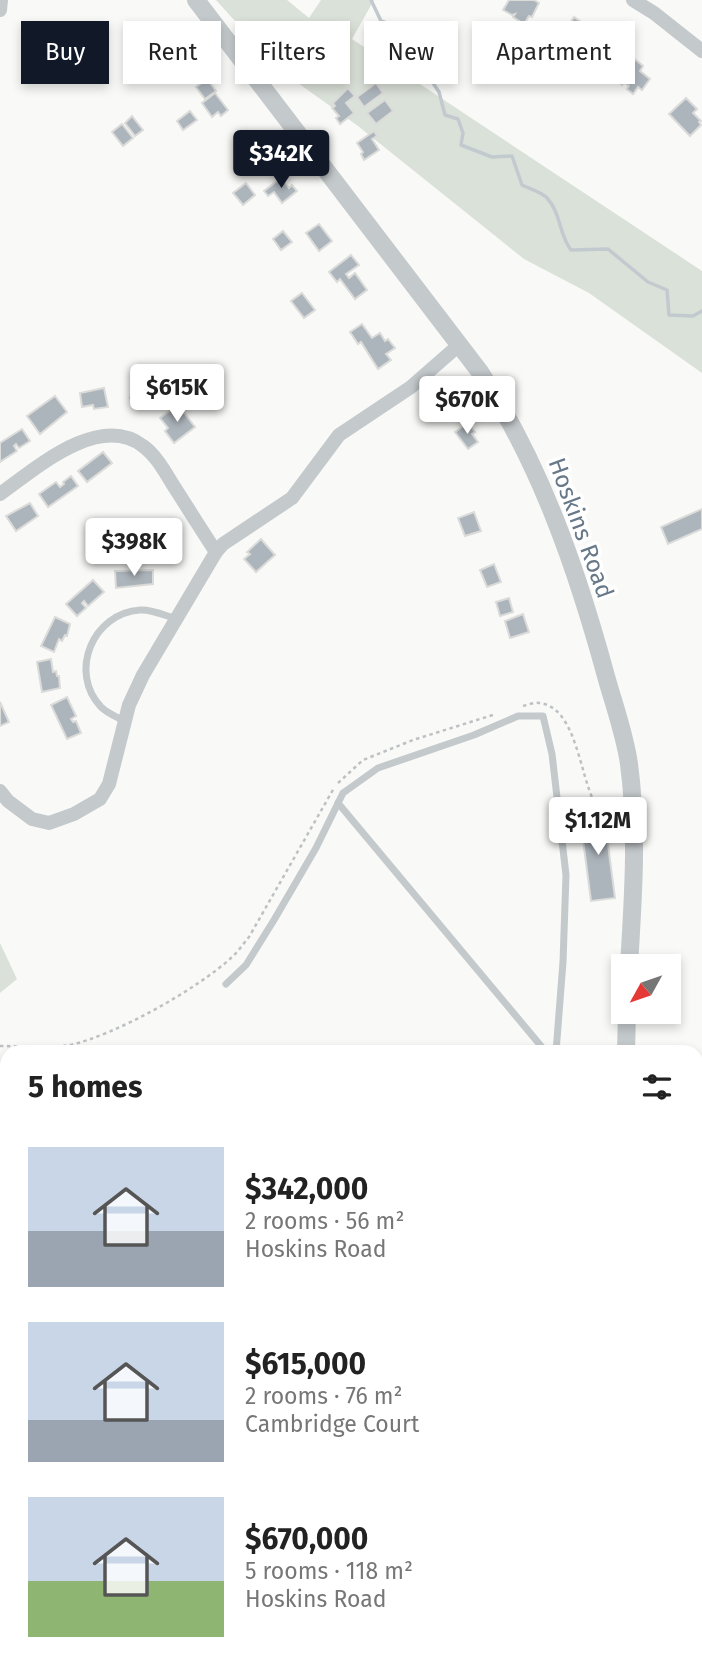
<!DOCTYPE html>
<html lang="en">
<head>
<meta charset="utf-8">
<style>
	body { margin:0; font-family:"Fira Sans",sans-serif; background:#f2f2f2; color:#222; height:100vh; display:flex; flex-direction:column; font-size:26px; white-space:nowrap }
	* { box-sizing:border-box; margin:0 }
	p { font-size:23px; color:#767676 }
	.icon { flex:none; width:38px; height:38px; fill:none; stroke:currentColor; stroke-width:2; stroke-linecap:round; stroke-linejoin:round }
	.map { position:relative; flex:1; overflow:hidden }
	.side { position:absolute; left:0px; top:1045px; width:704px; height:625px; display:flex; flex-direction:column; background:#fff; border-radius:21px 21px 0 0; box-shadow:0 4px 10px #0003 }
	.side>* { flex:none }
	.guide { position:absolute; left:21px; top:21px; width:662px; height:63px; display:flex; gap:14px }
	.needle { width:46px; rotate:230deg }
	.buttons { position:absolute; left:611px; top:954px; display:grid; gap:14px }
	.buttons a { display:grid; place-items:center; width:70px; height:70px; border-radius:0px; background:#fff; box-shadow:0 4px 10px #0003; font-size:35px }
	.price { position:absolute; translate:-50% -60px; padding:0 16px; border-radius:7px; background:#fff; color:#222; font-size:23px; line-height:46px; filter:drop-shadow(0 2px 4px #0008) }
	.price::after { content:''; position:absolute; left:50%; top:42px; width:21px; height:16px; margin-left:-10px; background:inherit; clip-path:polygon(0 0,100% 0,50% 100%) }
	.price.on { background:#111827; color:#fff }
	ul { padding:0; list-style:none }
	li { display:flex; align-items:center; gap:21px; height:175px; padding:0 28px }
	li span { display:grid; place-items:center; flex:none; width:196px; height:140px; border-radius:0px; color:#555 }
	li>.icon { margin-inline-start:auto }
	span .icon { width:84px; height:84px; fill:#fffc; stroke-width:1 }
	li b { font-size:30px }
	h2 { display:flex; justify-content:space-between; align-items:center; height:84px; padding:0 28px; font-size:30px }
	.chip { padding:0 24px; border-radius:0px; background:#fff; box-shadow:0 4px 10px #0003; font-size:24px; line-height:63px }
	.chip.on { background:#111827; color:#fff }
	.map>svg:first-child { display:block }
</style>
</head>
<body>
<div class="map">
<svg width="702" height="1668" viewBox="0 0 702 1668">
	<rect width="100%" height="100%" fill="#f9f9f7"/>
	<g fill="#dae1d8">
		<path d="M216,0H287L309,18L321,0H374L352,39L702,271V373L589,293L524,259L358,126L277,68Z"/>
		<path d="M0,943L17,979L0,993Z"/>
	</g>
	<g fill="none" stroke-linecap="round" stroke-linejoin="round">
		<path stroke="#c2cad0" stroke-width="3.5" d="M371,0L381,21L396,26L392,43L420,51L423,68L439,92L445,115L458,119L463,133L461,145L492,157L512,156L522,185C530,189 542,192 547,198C561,213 559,235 571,250L608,249L648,282L667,290L669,315L693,316L702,311"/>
	</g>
	<g fill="#adb5bc" stroke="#dbdbd9" stroke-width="2">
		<path d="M509,0H534L539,3L532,17L529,16L524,24L513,17L515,14L512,15L503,10Z"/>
		<path d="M574,17L587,26L584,29L603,42L593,56L576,44L573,48L567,44L574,34L577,35L567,28Z"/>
		<path d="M176,29L184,39L181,41L183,43L166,57L155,46Z"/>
		<path d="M298,31L321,61L308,71L293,56L299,51L289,38Z"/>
		<path d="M632,57L643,66L640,71L650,79L642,90L638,87L633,94L627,89L629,86L624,82L622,85L616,79Z"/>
		<path d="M140,59L152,74L143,81L131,66Z"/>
		<path d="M207,79L216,91L205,99L196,87Z"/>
		<path d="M376,83L383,93L364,107L357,97Z"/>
		<path d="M348,88L355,96L346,103L354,113L340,124L336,118L339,116L332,108L335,106L333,103Z"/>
		<path d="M215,93L228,110L221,116L218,112L212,117L202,103Z"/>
		<path d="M686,98L697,109L693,113L701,121L699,122L701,125L690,136L669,114Z"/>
		<path d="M385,100L393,111L376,124L367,113Z"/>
		<path d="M190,111L197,120L183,130L177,121Z"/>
		<path d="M132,116L143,130L135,136L125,123Z"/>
		<path d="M122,124L133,138L123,146L112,132Z"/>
		<path d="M374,131L377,136L372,139L379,150L364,160L361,154L363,152L357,143Z"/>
		<path d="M281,178L289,188L292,185L297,191L282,203L274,192L268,196L264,191Z"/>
		<path d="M246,183L255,195L243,205L233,193Z"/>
		<path d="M319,224L332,241L319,251L306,233Z"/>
		<path d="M283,231L292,242L281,250L273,239Z"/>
		<path d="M351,255L359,265L346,274L349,278L355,273L367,290L355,299L340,279L337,282L329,272Z"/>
		<path d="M302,293L315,310L304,318L291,301Z"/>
		<path d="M362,324L372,338L380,333L385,341L388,339L395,348L386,354L391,360L378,369L361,342L358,344L350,332Z"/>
		<path d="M136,382L165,393L159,409L130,398Z"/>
		<path d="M104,388L108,407L94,409L93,405L82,407L80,393Z"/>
		<path d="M55,396L67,412L40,434L27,416Z"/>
		<path d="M178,405L195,427L174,443L165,431L168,428L160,418Z"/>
		<path d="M468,423L475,432L472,434L478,442L468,449L455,432Z"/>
		<path d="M22,429L30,441L19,448L16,444L14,446L17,451L0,462V443Z"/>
		<path d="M103,452L112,463L87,482L78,471Z"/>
		<path d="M71,476L78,486L48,507L39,494L56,482L60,487L64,484L63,482Z"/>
		<path d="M30,503L38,516L16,531L6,516Z"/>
		<path d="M702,509V529L668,544L661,527Z"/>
		<path d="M474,512L481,531L465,536L458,518Z"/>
		<path d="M261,539L275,555L256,572L244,559L250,554L247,552Z"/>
		<path d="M494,564L501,582L487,587L480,570Z"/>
		<path d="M153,570V584L116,588L115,571Z"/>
		<path d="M93,580L104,592L88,606L84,601L82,603L86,608L77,616L66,604Z"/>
		<path d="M509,598L513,612L500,616L496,602Z"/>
		<path d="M523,614L529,632L510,638L505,621Z"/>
		<path d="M55,617L70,624L67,636L65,635L62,641L59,639L54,652L41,646Z"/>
		<path d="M51,659L53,672L56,671L57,676H59L60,688L42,692L37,662Z"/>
		<path d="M67,697L76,716L71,719L73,722L76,721L81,733L67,739L51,705Z"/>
		<path d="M0,702L9,722L0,726Z"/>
		<path d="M604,814L615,898L591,901L580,817Z"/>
		<path d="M702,1418V1436L696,1438V1420Z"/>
	</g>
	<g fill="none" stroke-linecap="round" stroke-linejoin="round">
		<g stroke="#bec1c4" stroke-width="2.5" stroke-dasharray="3.5 3.5" stroke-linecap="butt">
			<path d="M523,706C527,705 535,702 539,703C576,706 580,776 594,801L619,810"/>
			<path d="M338,783L363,760L413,740L496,714"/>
			<path d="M0,1046C23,1046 48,1049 70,1045C116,1035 197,989 231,958C238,952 243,944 249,937L334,788"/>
		</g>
		<g stroke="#c4c9cc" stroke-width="7">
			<path d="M124,721C117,717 107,713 101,707C68,672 93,613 140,610C152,609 166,616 177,619"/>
			<path d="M338,803L546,1052"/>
			<path d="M226,984L246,965L274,920L316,848L343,793L378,768L474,735L518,716H543L552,754L566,875L563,962L556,1052"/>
			<path d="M0,1356L7,1364"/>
		</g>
		<g stroke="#c4c9cc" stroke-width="14">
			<path d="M633,0L654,13L702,51"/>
			<path d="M0,10L1,0"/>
			<path d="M0,494C35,469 99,412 143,446C157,456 166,474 175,488C189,510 202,531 216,552L223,544L292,498L339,435L411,387L459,345"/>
			<path d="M0,791L8,801L32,819L49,823L74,814L100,799L109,784L129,705L143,675L216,552"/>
			<path d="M696,1556L702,1553"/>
			<path d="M696,1662L698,1668"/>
		</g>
		<g stroke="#c4c9cc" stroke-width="18">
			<path d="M196,0L480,372C541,465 577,570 606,676C614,705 625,735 629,764C638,831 633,899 629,966"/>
			<path d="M626,1052L627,1012"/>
			<path d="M696,1247L702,1260"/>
			<path d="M554,1668L555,1662"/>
		</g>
	</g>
	<g text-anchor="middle" stroke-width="7" stroke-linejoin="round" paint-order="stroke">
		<g font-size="24" fill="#677888" stroke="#fff">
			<text transform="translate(581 528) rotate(70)" y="8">Hoskins Road</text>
		</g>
	</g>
</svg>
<div class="buttons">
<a><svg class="needle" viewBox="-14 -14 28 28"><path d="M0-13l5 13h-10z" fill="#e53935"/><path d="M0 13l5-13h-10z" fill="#767676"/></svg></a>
</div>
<b class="price on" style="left:281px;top:190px">$342K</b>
<b class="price" style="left:177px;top:424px">$615K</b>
<b class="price" style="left:467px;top:436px">$670K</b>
<b class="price" style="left:134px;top:578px">$398K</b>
<b class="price" style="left:598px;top:857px">$1.12M</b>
<div class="guide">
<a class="chip on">Buy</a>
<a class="chip">Rent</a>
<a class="chip">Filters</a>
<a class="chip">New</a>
<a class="chip">Apartment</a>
</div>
<section class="side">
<h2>5 homes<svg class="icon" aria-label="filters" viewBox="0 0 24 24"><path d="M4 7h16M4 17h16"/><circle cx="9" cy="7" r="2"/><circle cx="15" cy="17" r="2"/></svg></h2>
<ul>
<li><span style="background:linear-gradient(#c9d6e8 60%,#9aa5b1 0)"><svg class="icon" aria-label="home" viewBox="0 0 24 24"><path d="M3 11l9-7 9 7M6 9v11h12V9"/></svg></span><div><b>$342,000</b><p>2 rooms · 56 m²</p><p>Hoskins Road</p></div></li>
<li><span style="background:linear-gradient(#c9d6e8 70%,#9aa5b1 0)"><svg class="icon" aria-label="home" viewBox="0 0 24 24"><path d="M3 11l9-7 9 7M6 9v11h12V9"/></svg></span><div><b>$615,000</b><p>2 rooms · 76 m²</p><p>Cambridge Court</p></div></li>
<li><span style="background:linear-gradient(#c9d6e8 60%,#8fb573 0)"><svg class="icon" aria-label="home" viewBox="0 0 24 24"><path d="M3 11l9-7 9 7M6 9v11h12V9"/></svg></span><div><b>$670,000</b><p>5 rooms · 118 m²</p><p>Hoskins Road</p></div></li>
</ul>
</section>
</div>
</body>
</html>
